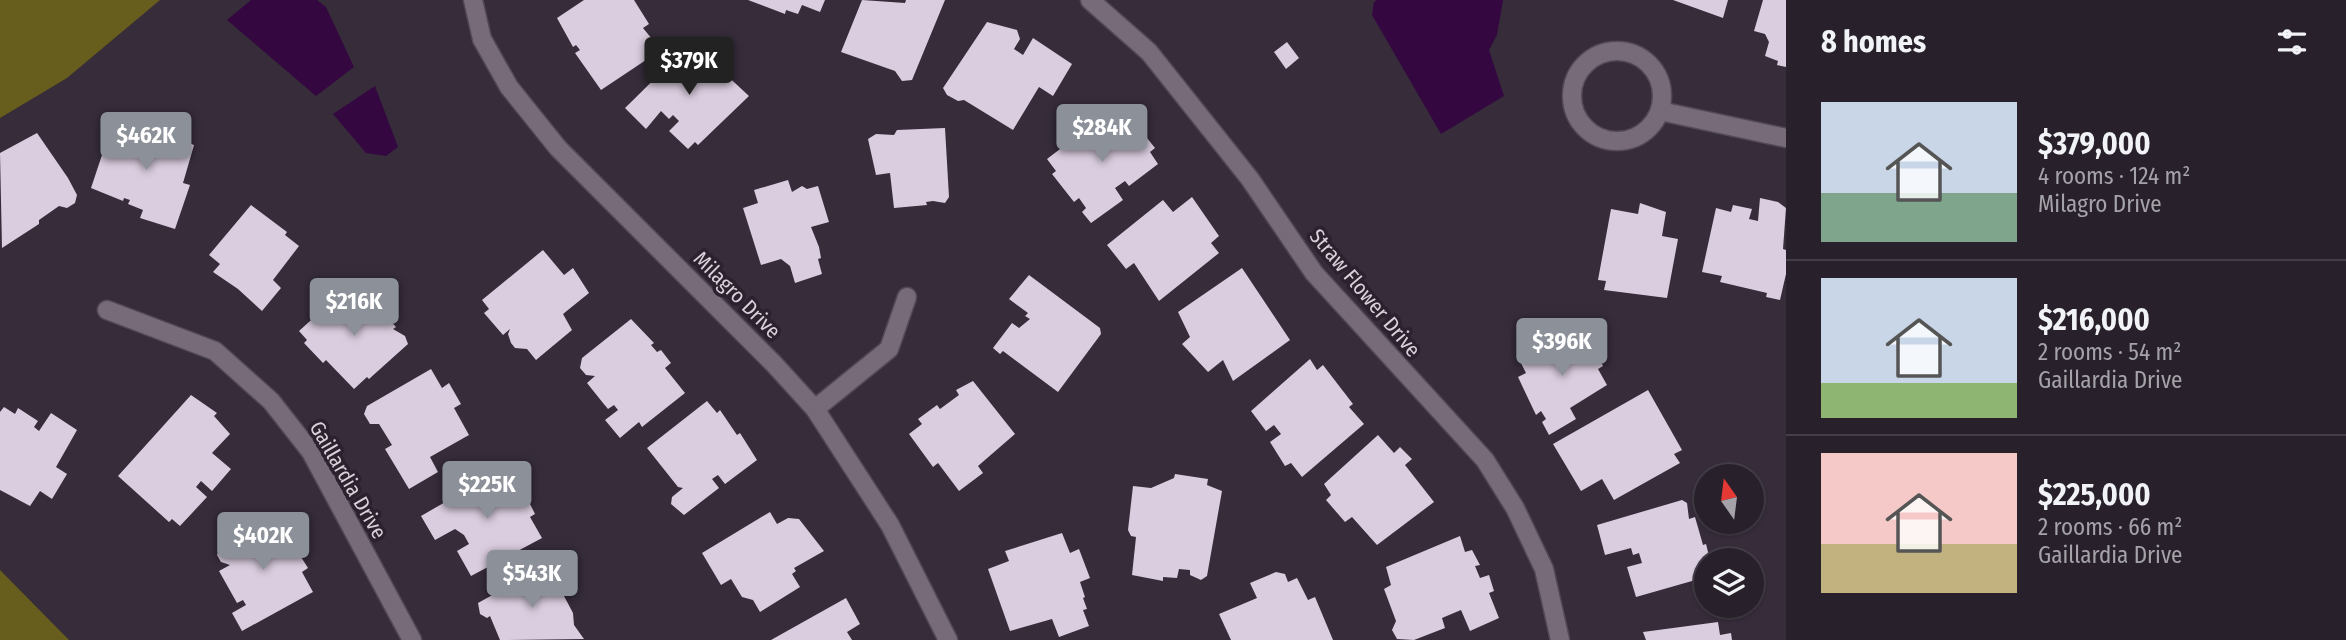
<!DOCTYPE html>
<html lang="en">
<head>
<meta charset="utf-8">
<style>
	body { margin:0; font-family:"Fira Sans Condensed",sans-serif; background:#302934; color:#f1f3f6; height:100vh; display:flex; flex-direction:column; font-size:26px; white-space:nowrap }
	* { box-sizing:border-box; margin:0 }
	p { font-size:23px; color:#a5a3a9 }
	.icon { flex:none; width:38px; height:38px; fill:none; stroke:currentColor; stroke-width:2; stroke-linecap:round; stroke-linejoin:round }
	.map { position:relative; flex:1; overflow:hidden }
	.side { display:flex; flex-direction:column; background:#28212c; width:560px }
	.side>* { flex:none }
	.needle { width:46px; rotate:346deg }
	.controls { position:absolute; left:1694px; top:464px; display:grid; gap:14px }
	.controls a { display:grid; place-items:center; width:70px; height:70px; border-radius:50%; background:#28212c; box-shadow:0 2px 5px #0004,0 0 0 2px #443e48; font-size:35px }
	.price { position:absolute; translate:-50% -60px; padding:0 16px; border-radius:7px; background:#8c9099; color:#fff; font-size:23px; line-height:46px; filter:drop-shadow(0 2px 4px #0008) }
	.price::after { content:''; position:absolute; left:50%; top:42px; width:21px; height:16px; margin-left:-10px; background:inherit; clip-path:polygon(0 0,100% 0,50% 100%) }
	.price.on { background:#222; color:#fff }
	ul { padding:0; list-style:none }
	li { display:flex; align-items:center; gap:21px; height:175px; padding:0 35px }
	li+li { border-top:2px solid #443e48 }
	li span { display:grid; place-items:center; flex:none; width:196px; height:140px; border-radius:0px; color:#555 }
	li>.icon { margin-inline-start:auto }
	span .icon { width:84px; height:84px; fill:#fffc; stroke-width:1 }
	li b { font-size:30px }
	h2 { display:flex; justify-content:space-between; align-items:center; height:84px; padding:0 35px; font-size:30px }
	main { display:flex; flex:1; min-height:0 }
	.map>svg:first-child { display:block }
</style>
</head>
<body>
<main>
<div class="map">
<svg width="1786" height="640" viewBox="0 0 1786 640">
	<rect width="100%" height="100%" fill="#362c3a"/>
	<g fill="#675e1d">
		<path d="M0,0H160L67,78L0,118Z"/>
		<path d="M0,570L69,640H0Z"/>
	</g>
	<g fill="#340741">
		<path d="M251,0H317L326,7L354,67L316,96L227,20Z"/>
		<path d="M1377,0H1503L1497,35L1489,50L1504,96L1441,134L1372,15L1374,2Z"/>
		<path d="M375,86L398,147L386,156L366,153L333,114Z"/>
	</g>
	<g fill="#dacddf">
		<path d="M584,0H634L649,24L643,28L661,50L601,90L575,53L580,50L576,45L573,47L557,18Z"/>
		<path d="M748,0H825L820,12L802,5L798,14L786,10L785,14Z"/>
		<path d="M862,0L905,3L906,0H945L912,80L902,81L895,71L841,52Z"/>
		<path d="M1673,0H1728L1723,18Z"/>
		<path d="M1763,0H1786V67L1777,65L1778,61L1765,56L1769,42L1765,34L1754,31Z"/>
		<path d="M987,22L1017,30L1020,39L1014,49L1023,55L1033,38L1072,64L1053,96L1039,87L1013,130L964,100L958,101L947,95L943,88Z"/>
		<path d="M1287,42L1299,58L1286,69L1274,52Z"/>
		<path d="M694,45L749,96L698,145L695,142L688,149L669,131L679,121L673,115L669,119L661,111L646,129L625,108L688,46Z"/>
		<path d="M1111,110L1126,130L1135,123L1155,148L1150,152L1158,164L1129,186L1125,181L1115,188L1123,200L1091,223L1082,212L1086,208L1079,198L1074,202L1052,174L1056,171L1047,159Z"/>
		<path d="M137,120L171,132L168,139L173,141L175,138L194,145L183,183L190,185L175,229L140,218L143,210L128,204L130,200L124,198L123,201L91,188L110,131L117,126L126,129L131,137Z"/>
		<path d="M945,128L949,197L945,203L933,201L926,202L927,205L894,208L890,173L876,175L868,139L876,134L894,135L897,130Z"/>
		<path d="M37,133L68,178L77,195L75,203L67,208L59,206L39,220V224L2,248L0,153Z"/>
		<path d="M788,180L792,192L802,186L807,189L818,186L829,222L811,227L819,247L821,258L818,259L822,274L795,283L790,266L781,259L761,265L743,208L758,203L754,190Z"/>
		<path d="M1192,197L1219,236L1211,243L1219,253L1159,301L1134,263L1126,269L1107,245L1163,200L1173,212Z"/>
		<path d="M1760,198L1778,202L1786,208L1783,249L1786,250V274L1780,300L1766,297L1767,293L1720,282L1722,276L1702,272L1716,208L1731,212L1733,205L1752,209L1749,219L1758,221Z"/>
		<path d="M1640,203L1666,212L1662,236L1678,239L1667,298L1604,290L1606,281L1598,280L1611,209L1638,214Z"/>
		<path d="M251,205L287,232L285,235L299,246L273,280L281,288L262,311L238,289L213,272L220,264L209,255Z"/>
		<path d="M543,250L564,275L573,268L589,293L563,314L572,330L536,360L527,349L515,348L511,343L508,334L510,329L503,335L484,313L489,309L482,300Z"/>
		<path d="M1242,268L1290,340L1233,381L1223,360L1208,372L1182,344L1190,337L1178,312Z"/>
		<path d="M1029,275L1100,328L1101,334L1058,392L1003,351L1000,354L993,348L1012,323L1019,328L1030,319L1025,316L1028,313L1009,299Z"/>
		<path d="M354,282L396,327L393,329L405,336L408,344L369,379L367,377L354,389L326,360L323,363L304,343L307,340L299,331L321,311L329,319L344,305L337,298Z"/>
		<path d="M631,319L654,343L651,345L657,352L661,350L671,363L665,368L685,393L642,427L639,422L620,438L605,420L618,410L614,405L608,409L603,403L587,383L595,376L586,375L580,368L582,358Z"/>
		<path d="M1580,325L1603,366L1598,369L1607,385L1570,408L1576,419L1549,435L1542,422L1546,419L1541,411L1536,415L1518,377L1526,373L1520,361Z"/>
		<path d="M1310,359L1317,370L1323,365L1353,404L1349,407L1364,424L1302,477L1291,463L1285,466L1270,442L1281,434L1274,425L1266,431L1251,411Z"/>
		<path d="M431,369L442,388L449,383L461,404L454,408L469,435L430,457L438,472L409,489L385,449L392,445L379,424H370L364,414L367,406Z"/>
		<path d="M973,381L1015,434L978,466L983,473L959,491L938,463L933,467L909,434L922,424L918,419L937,405L940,409L959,395L956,390Z"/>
		<path d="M1648,390L1682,450L1674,454L1680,463L1614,500L1602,479L1581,491L1553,444Z"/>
		<path d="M191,395L217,413L214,416L230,434L212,453L231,469L212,491L201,481L196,487L207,497L180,526L172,519L169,522L118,476Z"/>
		<path d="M707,401L717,413L720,410L737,435L740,433L757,460L725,484L718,475L712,479L719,488L684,515L671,504L672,497L683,488L678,487L647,448Z"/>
		<path d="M4,407L15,414L18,408L38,421L34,427L39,431L51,413L77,430L56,467L67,474L52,499L40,491L30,506L0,490V412Z"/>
		<path d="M1378,435L1394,453L1400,447L1412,459L1405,465L1434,502L1377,545L1352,517L1345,522L1326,500L1331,495L1324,484Z"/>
		<path d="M499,471L511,474L517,485L520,484L535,514L530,517L542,538L471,576L457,551L469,544L464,535L455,529L435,540L421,516Z"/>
		<path d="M1175,474L1208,479L1207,485L1222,491L1207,576L1201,580L1190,575V570L1179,569L1177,578L1163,577V581L1132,575L1136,537L1131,536L1128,530L1133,486L1151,488L1174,478Z"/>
		<path d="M1682,500L1687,503L1689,519L1695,517L1703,545L1706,544L1710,560H1706V577L1636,597L1627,567L1642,563L1639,553L1633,555L1631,548L1605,555L1597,525Z"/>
		<path d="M770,512L777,524L788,518L799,519L824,551L794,568L796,571L792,574L800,587L760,612L753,600L742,597L731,579L721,585L702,553Z"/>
		<path d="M275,516L308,568L302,572L313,592L242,631L232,613L246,605L243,600L237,603L219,571L230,565L221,562L217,555L220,547Z"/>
		<path d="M1062,533L1070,553L1079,549L1090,578L1080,582L1085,597L1083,598L1087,609L1083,610L1089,626L1059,637L1052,619L1010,631L988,569L1009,561L1005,551Z"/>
		<path d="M1460,536L1465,552L1472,550L1480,565L1475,566L1480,578L1489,575L1494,591L1489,593L1499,618L1470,631L1461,610L1442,618L1445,628L1414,640L1397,639L1392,630L1396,621L1384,589L1391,585L1386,567Z"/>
		<path d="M548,564L557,574L555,579L573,613L574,625L584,639L500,640L490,616L487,618L480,614L478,603Z"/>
		<path d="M1276,572L1285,574L1288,582L1297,578L1308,600L1315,597L1333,640H1231L1219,614L1257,598L1250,583Z"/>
		<path d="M846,598L860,624L847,632L852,640H771Z"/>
		<path d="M1718,622L1720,635L1731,633L1732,640H1646L1643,632Z"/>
	</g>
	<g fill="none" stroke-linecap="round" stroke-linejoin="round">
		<defs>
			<g id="minor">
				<path d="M473,0L482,39L509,87L558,148L774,364L815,409L890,525L948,640"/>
				<path d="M1090,0L1149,52L1250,179L1314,273L1485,460L1515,508L1544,569L1560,640"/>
				<circle cx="1617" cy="96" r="45"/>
				<path d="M1660,111L1786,138"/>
				<path d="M107,310L215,351L271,401L311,452L412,640"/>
				<path d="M815,409L889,349L907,297"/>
			</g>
		</defs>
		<use href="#minor" stroke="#524955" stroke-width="21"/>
		<use href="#minor" stroke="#776b7a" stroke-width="18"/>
	</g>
	<g text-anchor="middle" stroke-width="7" stroke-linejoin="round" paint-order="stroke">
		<g font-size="21" fill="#d9d2db" stroke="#2c222f">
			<text transform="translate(1365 293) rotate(50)" y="7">Straw Flower Drive</text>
			<text transform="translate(737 295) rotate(45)" y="7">Milagro Drive</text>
			<text transform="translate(348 480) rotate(60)" y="7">Gaillardia Drive</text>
		</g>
	</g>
</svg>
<div class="controls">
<a><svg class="needle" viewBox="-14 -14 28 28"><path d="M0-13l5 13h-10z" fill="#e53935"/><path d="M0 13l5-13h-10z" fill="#a5a3a9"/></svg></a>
<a><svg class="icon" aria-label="layers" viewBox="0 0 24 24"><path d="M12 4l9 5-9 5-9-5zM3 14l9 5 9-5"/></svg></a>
</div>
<b class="price on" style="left:689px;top:97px">$379K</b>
<b class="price" style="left:1102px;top:164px">$284K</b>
<b class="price" style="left:146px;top:172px">$462K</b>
<b class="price" style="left:354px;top:338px">$216K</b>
<b class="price" style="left:1562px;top:378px">$396K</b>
<b class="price" style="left:487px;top:521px">$225K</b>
<b class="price" style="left:263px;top:572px">$402K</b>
<b class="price" style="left:532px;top:610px">$543K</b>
</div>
<section class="side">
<h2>8 homes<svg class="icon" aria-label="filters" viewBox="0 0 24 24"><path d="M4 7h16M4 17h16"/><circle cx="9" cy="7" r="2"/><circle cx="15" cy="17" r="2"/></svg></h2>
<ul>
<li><span style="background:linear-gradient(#c9d6e8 65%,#7fa58c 0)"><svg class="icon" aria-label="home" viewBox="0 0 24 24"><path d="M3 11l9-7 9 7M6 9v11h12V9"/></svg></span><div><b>$379,000</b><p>4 rooms · 124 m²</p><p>Milagro Drive</p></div></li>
<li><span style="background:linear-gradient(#c9d6e8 75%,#8fb573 0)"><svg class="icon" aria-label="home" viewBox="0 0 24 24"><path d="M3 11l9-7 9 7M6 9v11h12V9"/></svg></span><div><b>$216,000</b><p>2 rooms · 54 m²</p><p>Gaillardia Drive</p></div></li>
<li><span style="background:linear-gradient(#f6c9c9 65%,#c2b280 0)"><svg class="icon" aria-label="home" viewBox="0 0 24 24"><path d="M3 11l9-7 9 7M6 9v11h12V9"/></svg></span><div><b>$225,000</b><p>2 rooms · 66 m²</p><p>Gaillardia Drive</p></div></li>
</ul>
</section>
</main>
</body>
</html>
